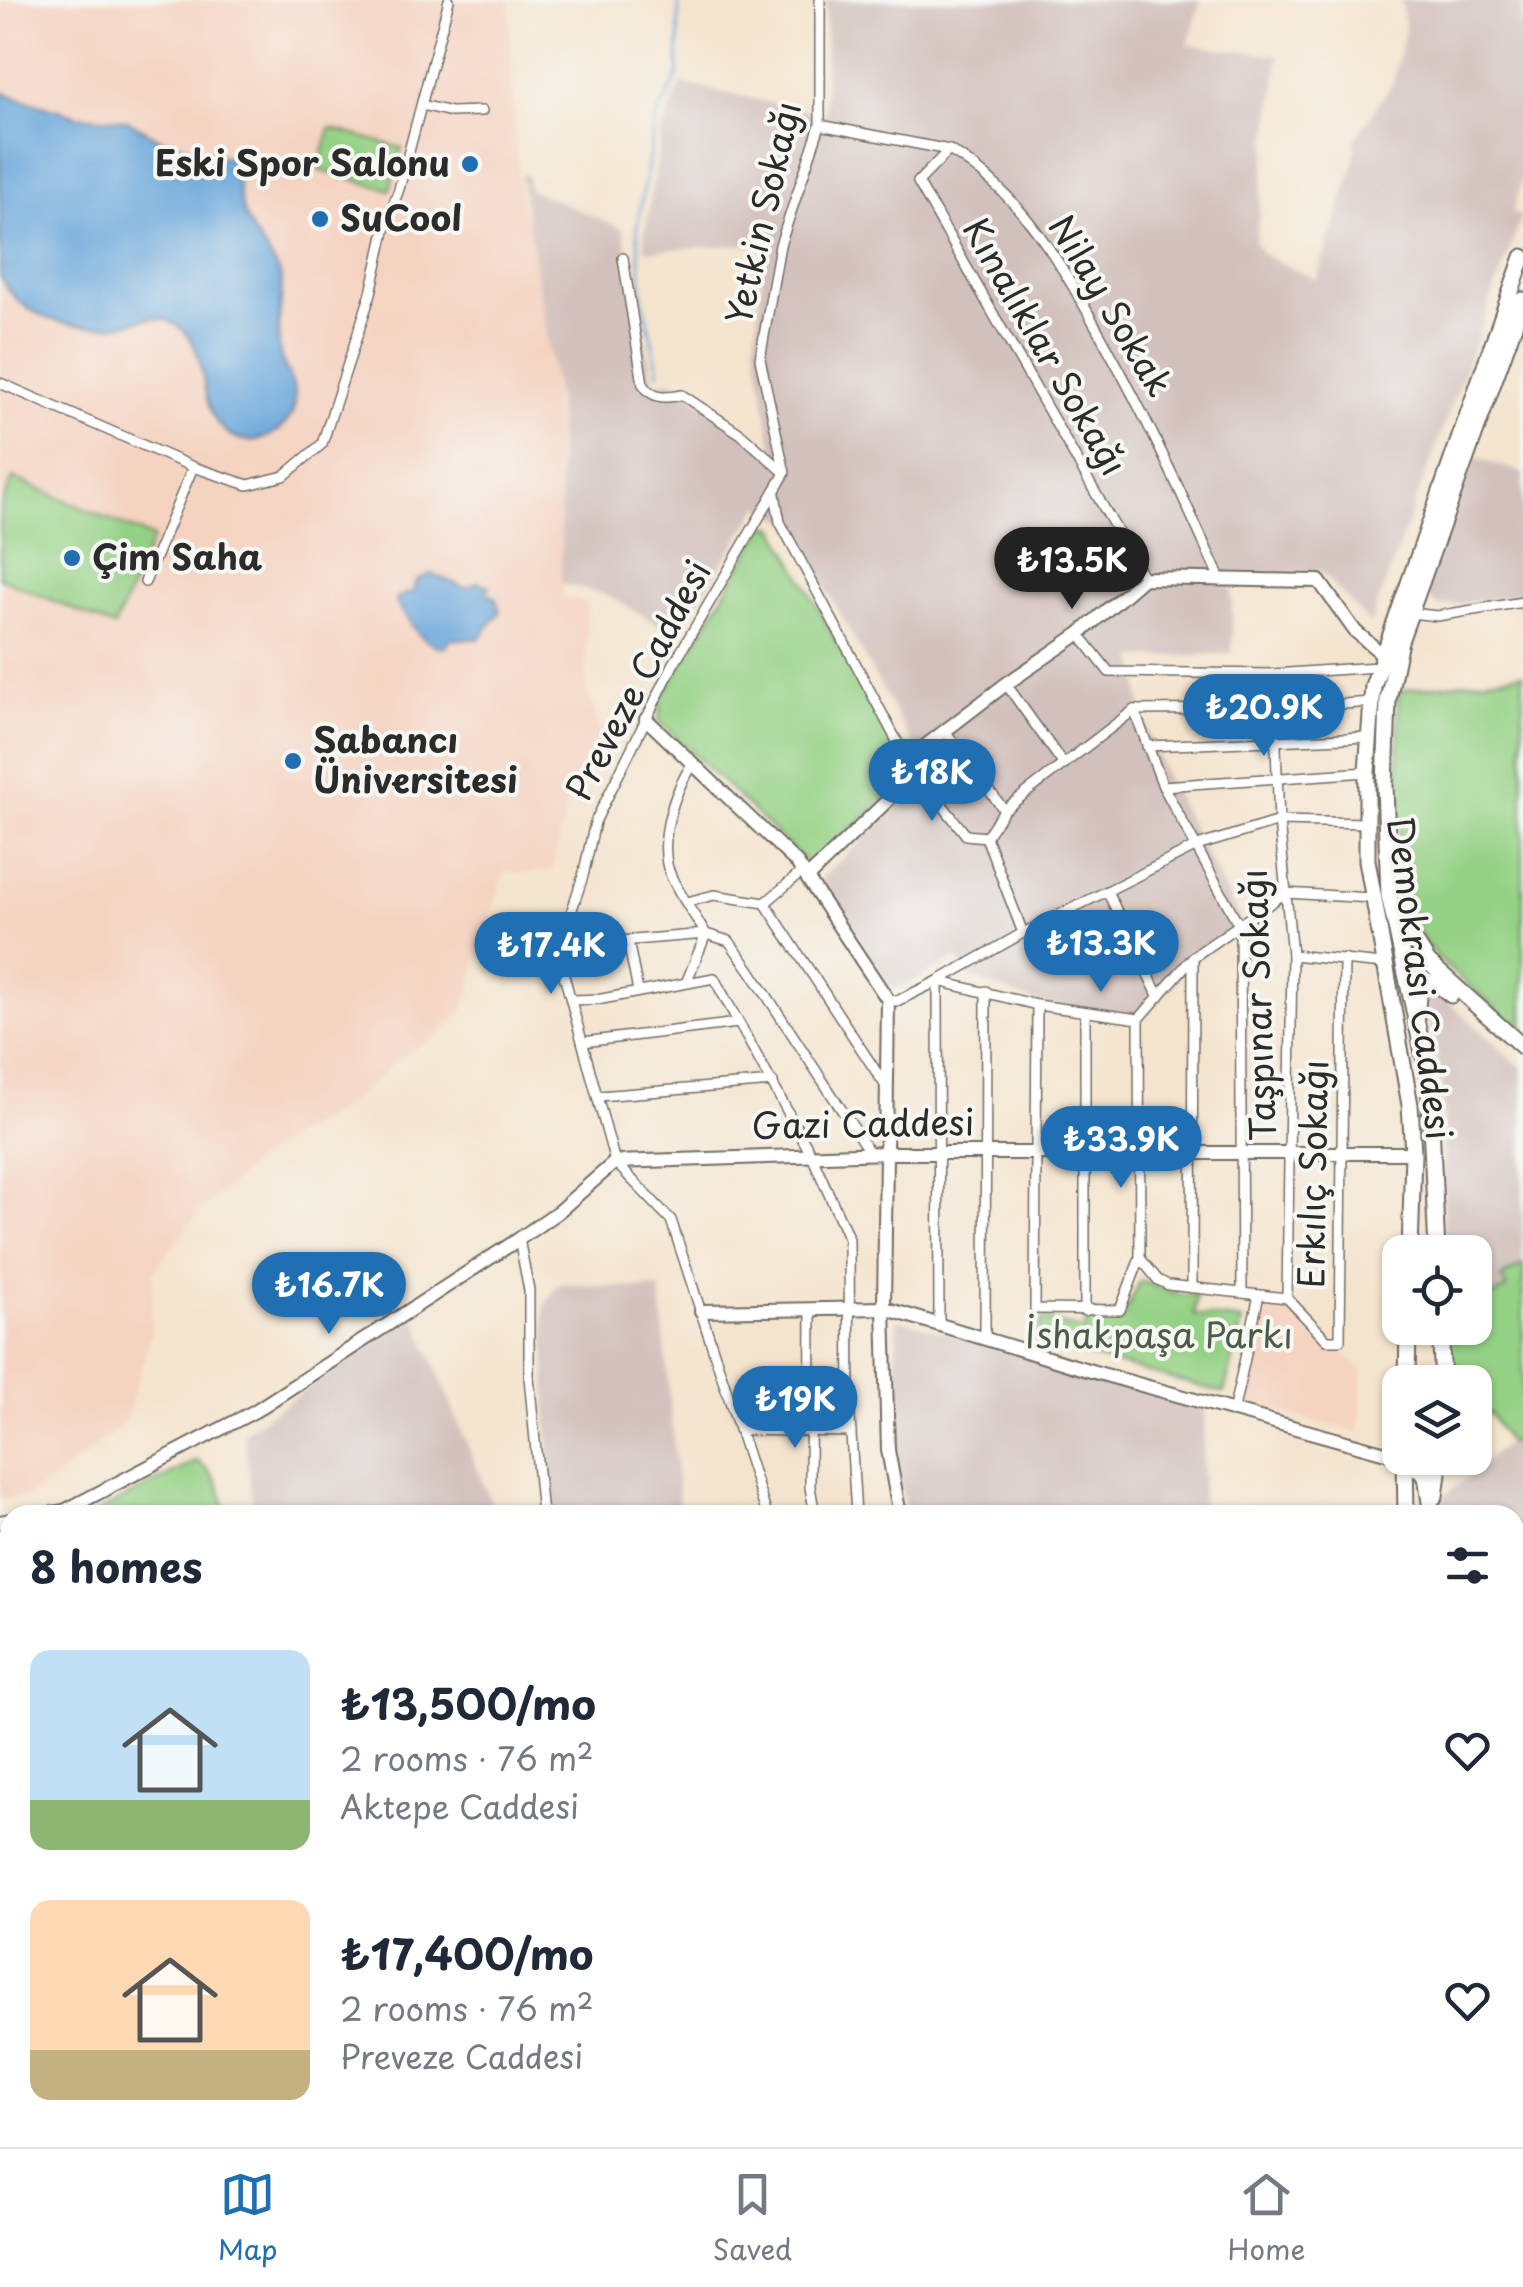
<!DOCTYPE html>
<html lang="en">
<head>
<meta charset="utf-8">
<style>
	body { margin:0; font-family:"Playpen Sans",sans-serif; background:#f2f2f3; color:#1f2937; height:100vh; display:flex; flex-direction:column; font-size:38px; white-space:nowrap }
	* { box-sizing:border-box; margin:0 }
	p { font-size:32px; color:#747a83 }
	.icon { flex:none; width:55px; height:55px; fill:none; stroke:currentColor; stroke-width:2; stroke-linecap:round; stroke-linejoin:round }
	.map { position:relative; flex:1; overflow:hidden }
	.panel { position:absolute; left:0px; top:1505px; width:1525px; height:642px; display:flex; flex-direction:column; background:#fff; border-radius:30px 30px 0 0; box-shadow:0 2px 8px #0004 }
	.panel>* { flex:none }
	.controls { position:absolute; left:1382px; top:1235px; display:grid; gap:20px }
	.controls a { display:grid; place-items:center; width:110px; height:110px; border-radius:20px; background:#fff; box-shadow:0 2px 8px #0004; font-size:50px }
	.price { position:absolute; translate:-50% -85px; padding:0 22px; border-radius:35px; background:#1f6fb2; color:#fff; font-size:32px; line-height:65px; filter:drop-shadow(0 2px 5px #0008) }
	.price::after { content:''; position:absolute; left:50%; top:60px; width:30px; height:22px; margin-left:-15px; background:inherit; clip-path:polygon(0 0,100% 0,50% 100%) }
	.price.on { background:#222; color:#fff }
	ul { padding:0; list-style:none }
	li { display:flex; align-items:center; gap:30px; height:250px; padding:0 30px }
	li span { display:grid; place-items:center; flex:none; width:280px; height:200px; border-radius:20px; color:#555 }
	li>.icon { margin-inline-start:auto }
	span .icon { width:120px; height:120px; fill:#fffc; stroke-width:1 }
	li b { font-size:42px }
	h2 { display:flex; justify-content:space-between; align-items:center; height:120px; padding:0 30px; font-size:42px }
	.menu { display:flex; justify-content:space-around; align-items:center; height:140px; border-top:2px solid #e0e1e3; background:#fff; font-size:28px; color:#747a83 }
	.menu a { display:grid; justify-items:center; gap:5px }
	.menu .on { color:#1f6fb2 }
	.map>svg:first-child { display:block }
</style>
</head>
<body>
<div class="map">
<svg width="1523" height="2147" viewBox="0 0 1523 2147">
	<rect width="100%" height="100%" fill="#f6f6f2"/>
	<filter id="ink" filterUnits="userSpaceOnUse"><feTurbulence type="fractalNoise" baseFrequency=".01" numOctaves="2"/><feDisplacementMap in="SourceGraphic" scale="20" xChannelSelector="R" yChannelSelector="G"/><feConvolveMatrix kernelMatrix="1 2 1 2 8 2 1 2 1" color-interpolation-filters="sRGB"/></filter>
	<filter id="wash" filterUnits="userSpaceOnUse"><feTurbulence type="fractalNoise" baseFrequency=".0048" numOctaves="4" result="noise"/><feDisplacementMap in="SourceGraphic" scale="40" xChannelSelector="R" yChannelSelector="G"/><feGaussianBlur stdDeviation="2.25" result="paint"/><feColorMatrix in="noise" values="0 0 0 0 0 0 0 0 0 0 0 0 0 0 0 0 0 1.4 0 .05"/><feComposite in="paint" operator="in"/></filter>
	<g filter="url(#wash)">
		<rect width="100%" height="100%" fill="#f4e4ce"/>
		<g fill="#f5d3c1">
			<path d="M0,0H509L518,184L551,322L563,597L587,603V691L602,735L570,787L552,871L504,873L464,1009L440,1032L394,1063L345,1107L274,1147L199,1211L153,1272L151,1334L125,1423L29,1498H0Z"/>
			<path d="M1267,1302L1274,1303L1298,1320L1323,1347L1345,1354L1363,1370L1360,1433L1252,1405L1245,1397Z"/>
			<path d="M10,1688V1998L0,1995V1702Z"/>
		</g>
		<g fill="#d1c0bc">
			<path d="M826,0H1201L1188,45L1279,55L1255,243L1265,256L1317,280L1354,164L1356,138L1393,82L1405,28L1401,0H1523V173L1513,213L1522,216L1370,624L1321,571L1232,574V653L1135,658L1143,716L1165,776L1244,928L1195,960L1142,1019L1036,1002L969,977L956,958L904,986L892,989L821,879L926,780L914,762L920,757L790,523L760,506L676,634L607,595L562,584L557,398L520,174L527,175L529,189L623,229L654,384L671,381L773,450L755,344L766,243L645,251L644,236L662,133L681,83L825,115Z"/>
			<path d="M1475,457L1523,473V594L1462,604L1437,605L1425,593Z"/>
			<path d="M1433,988L1523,1069V1265L1502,1278L1507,1288L1475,1307V1252H1444L1443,1084L1423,991Z"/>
			<path d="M559,1284L660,1289L680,1515H551L544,1306Z"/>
			<path d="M415,1316L496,1515H254L244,1432Z"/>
			<path d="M897,1319L1205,1406L1201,1515H907L894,1457Z"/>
			<path d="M1523,1430V1613L1515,1620V1515H1439V1500Z"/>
			<path d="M0,2019L10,2023V2138H1154L1152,2147H0Z"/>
		</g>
		<g fill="#95d185" stroke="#607e58" stroke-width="2.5">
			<path d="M330,128L402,148L390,190L318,170Z"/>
			<path d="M13,478L153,538L114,627L0,578V508Z"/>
			<path d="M765,526L775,527L900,761L886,797L814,863H807L659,721L661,699Z"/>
			<path d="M1523,674V1032L1445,965L1423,940L1400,891L1398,691Z"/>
			<path d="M1523,1265V1432L1509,1444L1490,1413L1475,1417V1382H1451L1448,1328L1457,1341L1482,1324L1483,1320L1475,1308L1507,1288L1501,1278Z"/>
			<path d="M1140,1281L1178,1294L1197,1295L1194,1315L1242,1321L1224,1393L1035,1342L1042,1319L1085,1331L1087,1313L1123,1318Z"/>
			<path d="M197,1461C218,1474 221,1492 227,1515H92Z"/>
		</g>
		<path fill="#78b372" stroke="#526f4e" stroke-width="2.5" d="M1523,1670V2147H1188L1191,2138H1515V1673Z"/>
		<g fill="#68a6da" stroke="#4a6882" stroke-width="2.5">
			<path d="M3,93L78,116L126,120L160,139L239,161C237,198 239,214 262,245C268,254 279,267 281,278C284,300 275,329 280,354C283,366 291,377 294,389C303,427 253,456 225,431C191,403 217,343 169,321C155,314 140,321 125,324C78,331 23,323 0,276V100Z"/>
			<path d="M431,574L466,588L478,582L490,586L486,592L495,597L500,612L479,639H451L445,647C418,645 412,621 396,603L398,597L413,592L416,581Z"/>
		</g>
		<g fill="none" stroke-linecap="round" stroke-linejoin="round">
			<path stroke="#68a6da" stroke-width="2.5" d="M659,373L643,299L637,227L656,119L678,75L679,0"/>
		</g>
	</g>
	<g filter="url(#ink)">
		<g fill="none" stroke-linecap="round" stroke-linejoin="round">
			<defs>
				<g id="street">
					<path d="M422,105L451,112L482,111"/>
					<path d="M820,125L949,150C1024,194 1065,271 1106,345C1149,422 1185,501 1221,581"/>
					<path d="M949,150L918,182L1144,578"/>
					<path d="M623,258L643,384C653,400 665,398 682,395L741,434L783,471"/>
					<path d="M0,383L193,467L248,485L284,476L322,444L371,293L387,222L399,189L449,0"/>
					<path d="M775,494L780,522L907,760L966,835L986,837"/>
					<path d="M145,582L193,467"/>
					<path d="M1411,613L1437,616L1523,602"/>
					<path d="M1079,634L1109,672L1273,674L1377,667"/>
					<path d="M1273,674L1279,821L1292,955L1287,1298"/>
					<path d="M1006,684L1064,765"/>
					<path d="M1134,710L1163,786L1240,927L1242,1293"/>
					<path d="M945,731L1004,810L986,837L1023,933"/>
					<path d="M1147,746L1369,737"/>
					<path d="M692,764C675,791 661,830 667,864C670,882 696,917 706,934L729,941L750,970L870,1153"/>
					<path d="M1163,786L1367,772"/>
					<path d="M1004,810L1134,710L1273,709L1372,702"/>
					<path d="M1107,891L1159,997"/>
					<path d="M687,902L714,895L765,903L885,1085"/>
					<path d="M765,903L803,871"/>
					<path d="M628,941L638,991"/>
					<path d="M560,946L706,934L686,983"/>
					<path d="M1292,955L1383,964"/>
					<path d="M572,1000L602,999L714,978L811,1154L849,1239L850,1418L856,1515"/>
					<path d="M888,1000L897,1001L938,981L1037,1005L1139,1019L1193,957L1285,893L1372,898"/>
					<path d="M1037,1005L1035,1309L1120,1310L1140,1258L1139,1019"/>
					<path d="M1085,1013V1311"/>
					<path d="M583,1042L738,1023"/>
					<path d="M599,1096L773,1082"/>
					<path d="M519,1239L529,1290V1377L542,1515"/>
					<path d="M1140,1258L1158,1280L1168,1285L1287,1298L1327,1340H1340L1344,959"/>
					<path d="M1192,1288L1193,957"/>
					<path d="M811,1309L810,1487L815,1515"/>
					<path d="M939,1325L938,981L1023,933L1197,846L1279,821L1366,823"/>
					<path d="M985,1339L986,991"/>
					<path d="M1234,1408L1259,1295"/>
					<path d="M740,1430L851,1432"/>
					<path d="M767,1515L671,1220L615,1162L562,968L560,946L583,876L595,822L673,665L785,473L760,359L780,245L820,125V0"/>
				</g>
				<g id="secondary">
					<path d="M646,719L797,863L888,1000L884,1308L888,1450L900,1515"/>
					<path d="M808,877L889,799L907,760L1006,684L1079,634L1144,578L1319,581L1355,631L1382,654"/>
					<path d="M701,1311L884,1308L1091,1371L1400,1457"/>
					<path d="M41,1515L64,1511L255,1411L519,1239L559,1211L615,1162L887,1153H1413"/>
					<path d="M0,1522L10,1520"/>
					<path d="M1515,1660L1523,1658"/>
					<path d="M0,2007L10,2011"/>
				</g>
				<g id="primary">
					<path d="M1399,917L1428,962L1523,1047"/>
					<path d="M1417,1007L1419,989L1428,982L1440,986L1451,995"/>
					<path d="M1410,1252L1413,1153L1410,1105L1367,860V772L1373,686L1523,257"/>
					<path d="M1437,1252L1429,1080L1389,895L1385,786L1388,700L1400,641L1523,300"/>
					<path d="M1440,1328L1443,1382"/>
					<path d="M1407,1382L1408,1328"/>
					<path d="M1405,1458L1426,1476L1432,1515"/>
					<path d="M1405,1458L1406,1515"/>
					<path d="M1435,1496L1440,1458"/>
					<path d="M989,2147L1001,2138"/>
					<path d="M1165,2147L1167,2138"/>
					<path d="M1176,2147L1179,2138"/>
				</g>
			</defs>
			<use href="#street" stroke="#716c64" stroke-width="12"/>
			<use href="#secondary" stroke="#716c64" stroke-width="16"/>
			<use href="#primary" stroke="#716c64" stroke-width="19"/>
			<use href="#street" stroke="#fff" stroke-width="9"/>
			<use href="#secondary" stroke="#fff" stroke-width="12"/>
			<use href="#primary" stroke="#fff" stroke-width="15"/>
		</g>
	</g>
	<g fill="#1f6fb2" stroke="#f6f6f2" stroke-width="4">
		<circle cx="470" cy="164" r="10"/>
		<circle cx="320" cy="219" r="10"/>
		<circle cx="72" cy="558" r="10"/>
		<circle cx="293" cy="761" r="10"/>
	</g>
	<g text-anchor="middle" stroke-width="8" stroke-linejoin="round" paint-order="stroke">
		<g font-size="35" font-weight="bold" fill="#2b2b2b" stroke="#f6f6f2" text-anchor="start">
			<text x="450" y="176" text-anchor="end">Eski Spor Salonu</text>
			<text x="340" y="231">SuCool</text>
			<text x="92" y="570">Çim Saha</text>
			<text x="313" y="753">Sabancı<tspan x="313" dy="40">Üniversitesi</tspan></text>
		</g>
		<g font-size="35" fill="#2b2b2b" stroke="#f6f6f2">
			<text transform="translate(764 213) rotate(-77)" y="12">Yetkin Sokağı</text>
			<text transform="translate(1110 306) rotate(59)" y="12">Nilay Sokak</text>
			<text transform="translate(1044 347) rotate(60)" y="12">Kınalıklar Sokağı</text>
			<text transform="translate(639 681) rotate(-62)" y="12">Preveze Caddesi</text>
			<text transform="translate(1419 978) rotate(83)" y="12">Demokrasi Caddesi</text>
			<text transform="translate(1259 1005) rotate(-92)" y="12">Taşpınar Sokağı</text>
			<text transform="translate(863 1125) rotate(-1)" y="12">Gazi Caddesi</text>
			<text transform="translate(1314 1174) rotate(-89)" y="12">Erkılıç Sokağı</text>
		</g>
		<g font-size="35" fill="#4b5d46" stroke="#f6f6f2">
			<text x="1159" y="1348">İshakpaşa Parkı</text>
		</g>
	</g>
</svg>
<div class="controls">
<a><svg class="icon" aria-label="locate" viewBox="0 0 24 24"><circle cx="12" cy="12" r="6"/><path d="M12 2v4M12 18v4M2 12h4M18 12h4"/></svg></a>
<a><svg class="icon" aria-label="layers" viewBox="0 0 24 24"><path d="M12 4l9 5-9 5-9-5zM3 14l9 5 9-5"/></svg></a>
</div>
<b class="price on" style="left:1072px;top:612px">₺13.5K</b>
<b class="price" style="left:1264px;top:759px">₺20.9K</b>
<b class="price" style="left:932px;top:824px">₺18K</b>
<b class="price" style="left:1101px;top:995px">₺13.3K</b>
<b class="price" style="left:551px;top:997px">₺17.4K</b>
<b class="price" style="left:1121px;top:1191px">₺33.9K</b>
<b class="price" style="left:329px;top:1337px">₺16.7K</b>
<b class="price" style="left:795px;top:1451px">₺19K</b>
<section class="panel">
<h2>8 homes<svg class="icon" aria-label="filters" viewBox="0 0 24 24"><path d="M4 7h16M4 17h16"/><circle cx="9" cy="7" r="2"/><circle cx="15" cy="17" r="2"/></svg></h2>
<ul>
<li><span style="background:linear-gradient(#bfe0f5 75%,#8fb573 0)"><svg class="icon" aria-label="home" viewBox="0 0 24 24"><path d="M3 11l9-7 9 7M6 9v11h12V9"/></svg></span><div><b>₺13,500/mo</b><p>2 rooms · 76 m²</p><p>Aktepe Caddesi</p></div><svg class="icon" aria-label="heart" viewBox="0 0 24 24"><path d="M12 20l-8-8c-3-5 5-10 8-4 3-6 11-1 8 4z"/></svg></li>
<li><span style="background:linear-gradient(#ffd9b3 75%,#c2b280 0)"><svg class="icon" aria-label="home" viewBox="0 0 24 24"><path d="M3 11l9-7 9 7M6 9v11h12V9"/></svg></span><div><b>₺17,400/mo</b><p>2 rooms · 76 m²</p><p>Preveze Caddesi</p></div><svg class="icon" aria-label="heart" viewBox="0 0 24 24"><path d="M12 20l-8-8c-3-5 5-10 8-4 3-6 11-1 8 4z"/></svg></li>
</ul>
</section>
</div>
<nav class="menu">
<a class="on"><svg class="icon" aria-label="map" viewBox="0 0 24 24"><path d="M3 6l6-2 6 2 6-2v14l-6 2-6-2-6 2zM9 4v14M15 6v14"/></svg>Map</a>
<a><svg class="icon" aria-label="saved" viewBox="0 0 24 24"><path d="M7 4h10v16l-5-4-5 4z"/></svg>Saved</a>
<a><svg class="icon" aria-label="home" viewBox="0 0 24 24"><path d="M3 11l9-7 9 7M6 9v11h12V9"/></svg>Home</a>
</nav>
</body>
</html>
